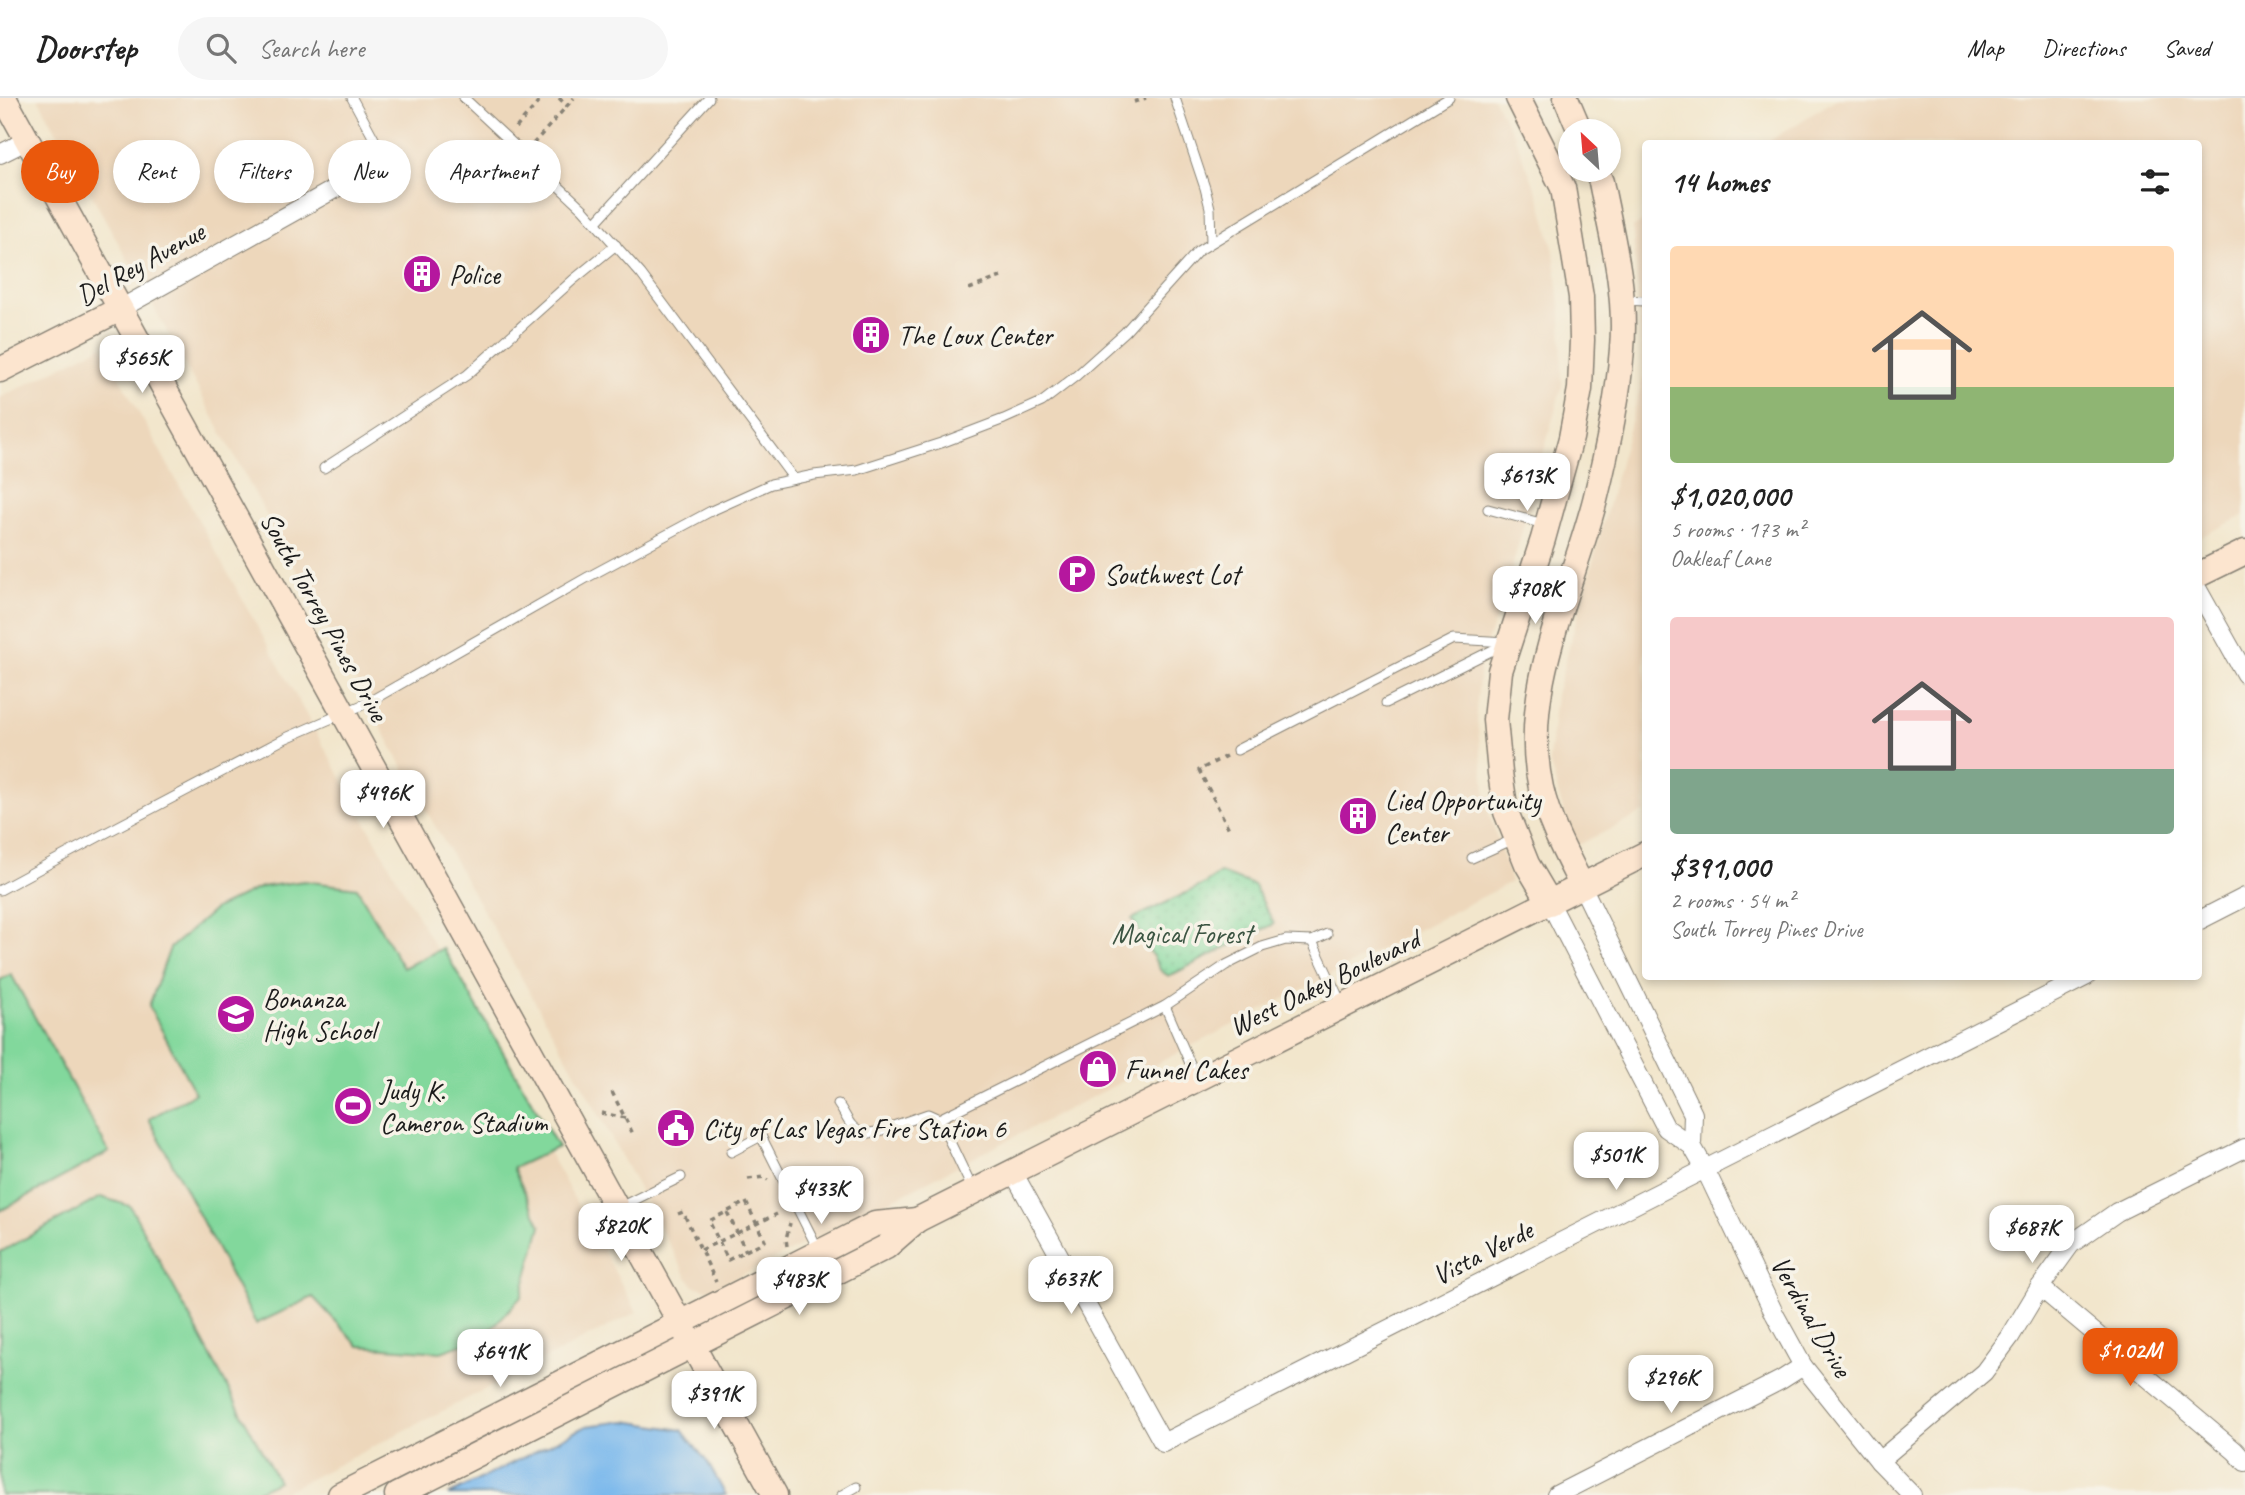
<!DOCTYPE html>
<html lang="en">
<head>
<meta charset="utf-8">
<style>
	body { margin:0; font-family:Caveat,sans-serif; background:#f6f6f6; color:#222; height:100vh; display:flex; flex-direction:column; font-size:26px; white-space:nowrap }
	* { box-sizing:border-box; margin:0 }
	p { font-size:23px; color:#767676 }
	.icon { flex:none; width:38px; height:38px; fill:none; stroke:currentColor; stroke-width:2; stroke-linecap:round; stroke-linejoin:round }
	.map { position:relative; flex:1; overflow:hidden }
	.panel { position:absolute; left:1642px; top:42px; width:560px; height:840px; display:flex; flex-direction:column; background:#fff; border-radius:7px; box-shadow:0 4px 10px #0003 }
	.panel>* { flex:none }
	.banner { position:absolute; left:21px; top:42px; width:665px; height:63px; display:flex; gap:14px }
	.needle { width:46px; rotate:334deg }
	.buttons { position:absolute; left:1558px; top:21px; display:grid; gap:14px }
	.buttons a { display:grid; place-items:center; width:63px; height:63px; border-radius:50%; background:#fff; box-shadow:0 4px 10px #0003; font-size:35px }
	.price { position:absolute; translate:-50% -60px; padding:0 16px; border-radius:14px; background:#fff; color:#222; font-size:23px; line-height:46px; filter:drop-shadow(0 2px 4px #0008) }
	.price::after { content:''; position:absolute; left:50%; top:42px; width:21px; height:16px; margin-left:-10px; background:inherit; clip-path:polygon(0 0,100% 0,50% 100%) }
	.price.selected { background:#ea580c; color:#fff }
	ul { padding:0; list-style:none }
	li { display:grid; align-content:center; gap:14px; height:371px; padding:0 28px }
	li span { display:grid; place-items:center; height:217px; border-radius:7px; color:#555 }
	li>.icon { margin-inline-start:auto }
	span .icon { width:126px; height:126px; fill:#fffc; stroke-width:1 }
	li b { font-size:30px }
	h2 { display:flex; justify-content:space-between; align-items:center; height:84px; padding:0 28px; font-size:30px }
	.chip { padding:0 24px; border-radius:32px; background:#fff; box-shadow:0 4px 10px #0003; font-size:24px; line-height:63px }
	.chip.selected { background:#ea580c; color:#fff }
	header { display:flex; align-items:center; gap:42px; box-sizing:border-box; height:98px; padding:0 35px; background:#fff; border-bottom:2px solid #e0e0e0 }
	header strong { font-size:33px }
	nav { display:flex; gap:38px; margin-inline-start:auto; font-size:24px }
	.search { width:490px; height:63px; background:#f6f6f6; display:flex; align-items:center; gap:18px; box-sizing:border-box; padding:0 24px; border-radius:38px; color:#767676; font-size:26px }
	.map>svg:first-child { display:block }
</style>
</head>
<body>
<header>
<strong>Doorstep</strong>
<div class="search"><svg class="icon" aria-label="search" viewBox="0 0 24 24"><circle cx="10" cy="10" r="6"/><path d="M15 15l6 6"/></svg>Search here</div>
<nav><a>Map</a><a>Directions</a><a>Saved</a></nav>
</header>
<div class="map">
<svg width="2245" height="1397" viewBox="0 0 2245 1397">
	<defs>
		<pattern id="grass-dots" width="8" height="8" patternUnits="userSpaceOnUse" patternTransform="scale(1.75)"><rect width="8" height="8" fill="#82d89c"/><path d="M2 2h.1M6 6h.1" fill="none" stroke="#70b986" stroke-width="1.8" stroke-linecap="round"/></pattern>
	</defs>
	<rect width="100%" height="100%" fill="#f7f3e8"/>
	<filter id="ink" filterUnits="userSpaceOnUse"><feTurbulence type="fractalNoise" baseFrequency=".0143" numOctaves="2"/><feDisplacementMap in="SourceGraphic" scale="14" xChannelSelector="R" yChannelSelector="G"/><feConvolveMatrix kernelMatrix="1 2 1 2 8 2 1 2 1" color-interpolation-filters="sRGB"/></filter>
	<filter id="wash" filterUnits="userSpaceOnUse"><feTurbulence type="fractalNoise" baseFrequency=".00686" numOctaves="4" result="noise"/><feDisplacementMap in="SourceGraphic" scale="28" xChannelSelector="R" yChannelSelector="G"/><feGaussianBlur stdDeviation="1.57" result="paint"/><feColorMatrix in="noise" values="0 0 0 0 0 0 0 0 0 0 0 0 0 0 0 0 0 1.4 0 .05"/><feComposite in="paint" operator="in"/></filter>
	<g filter="url(#wash)">
		<rect width="100%" height="100%" fill="#f2e6cc"/>
		<g fill="#edd7bb">
			<path d="M38,0H1493L1515,39L1542,107L1554,154L1561,214L1562,287L1502,506L1481,558L1476,613L1487,709L1511,784L831,1133L711,1192L694,1188L687,1179L592,1004L426,712L150,202Z"/>
			<path d="M1838,0H2245V417L2198,440V46L1766,45Z"/>
			<path d="M1645,122V714L1574,749L1549,663L1556,597L1644,277L1633,130Z"/>
			<path d="M102,248L637,1214L278,1397H0V300Z"/>
		</g>
		<path fill="url(#grass-dots)" stroke="#4f7a5c" stroke-width="2" d="M1220,775L1254,787L1274,826L1169,878L1161,873L1132,821L1203,787Z"/>
		<g fill="#82d89c" stroke="#4f7a5c" stroke-width="2">
			<path d="M304,783L357,790L403,870L443,850L558,1049L513,1070L541,1128L521,1199L484,1239L441,1254L359,1248L313,1199L256,1226L149,1021L195,995L149,908L170,850L215,811L261,789Z"/>
			<path d="M11,876L109,1054L0,1113V882Z"/>
			<path d="M101,1099L130,1108L278,1383L250,1397H0V1154Z"/>
		</g>
		<path fill="#78b7ec" stroke="#4a6a84" stroke-width="2" d="M625,1323L682,1332L708,1365L726,1397H448L586,1328Z"/>
	</g>
	<g filter="url(#ink)">
		<g fill="none" stroke-linecap="round" stroke-linejoin="round">
			<defs>
				<g id="lane">
					<path d="M352,0L379,50L377,62"/>
					<path d="M464,0L583,111L641,176L794,381"/>
					<path d="M1175,0L1205,90L1210,110L1211,144"/>
					<path d="M596,124L709,0"/>
					<path d="M1623,202L1645,203"/>
					<path d="M324,370L467,277L573,182L616,147"/>
					<path d="M1488,411L1544,426"/>
					<path d="M1386,605L1505,546"/>
					<path d="M1237,652L1454,541L1507,544"/>
					<path d="M1472,760L1514,741"/>
					<path d="M0,792L98,739L286,640L367,605L588,479L711,413L771,386L814,377L857,372L941,345L1004,321L1042,304L1076,278L1125,234L1198,153L1449,0"/>
					<path d="M1327,836L1312,843L1342,907"/>
					<path d="M1165,908L1196,979"/>
					<path d="M838,1006C849,1021 846,1026 863,1036L876,1034L928,1016L939,1021"/>
					<path d="M731,1054L761,1038L819,1153"/>
					<path d="M973,1092L939,1021L1165,908L1226,867L1262,849L1286,842L1312,843"/>
					<path d="M618,1110L681,1079"/>
					<path d="M842,1397L856,1389"/>
				</g>
				<g id="street">
					<path d="M0,56L28,42"/>
					<path d="M120,211L356,79L367,72L377,62"/>
					<path d="M2198,492L2245,576"/>
					<path d="M1582,788L1693,1016L1692,1048"/>
					<path d="M1550,805L1666,1030L1692,1048L1705,1071L1775,1217L1803,1268L1879,1363L1912,1397"/>
					<path d="M2198,823L2245,799"/>
					<path d="M1013,1074L1163,1345L2087,878"/>
					<path d="M2040,1189L2235,1353L2245,1364"/>
					<path d="M1879,1363L1984,1274L2010,1239L2040,1189L2071,1146L2117,1114L2245,1050"/>
					<path d="M1556,1397L1781,1282L1803,1268"/>
				</g>
				<g id="secondary">
					<path d="M4,0L775,1397"/>
					<path d="M1518,0L1563,90L1581,199L1582,242L1580,291L1571,340L1543,441L1500,573L1495,622L1500,675L1506,714L1527,766L1550,805"/>
					<path d="M1566,0L1580,33"/>
					<path d="M0,272L120,211"/>
					<path d="M2198,477L2245,454"/>
					<path d="M1582,788C1566,756 1549,725 1541,690C1519,593 1571,495 1595,402C1607,354 1618,302 1622,251C1627,195 1612,139 1601,84L1596,72"/>
					<path d="M340,1397L875,1126L917,1122"/>
					<path d="M397,1397L886,1149L917,1122L1645,756"/>
				</g>
			</defs>
			<use href="#lane" stroke="#878174" stroke-width="11"/>
			<use href="#street" stroke="#878174" stroke-width="20"/>
			<use href="#secondary" stroke="#878174" stroke-width="27"/>
			<g stroke="#878174" stroke-width="3.5" stroke-dasharray="5 5" stroke-linecap="butt">
				<path d="M559,0L567,8"/>
				<path d="M1134,4L1146,0"/>
				<path d="M516,30L542,0"/>
				<path d="M533,46L574,0"/>
				<path d="M969,191L1001,179"/>
				<path d="M1226,658L1199,672L1229,731"/>
				<path d="M612,994L633,1036L634,1035"/>
				<path d="M601,1015L625,1020"/>
				<path d="M748,1081L764,1079L768,1082"/>
				<path d="M746,1104L765,1143L728,1162L709,1123Z"/>
				<path d="M727,1114L746,1153"/>
				<path d="M678,1116L683,1114L716,1184"/>
				<path d="M787,1148L786,1141L790,1125"/>
				<path d="M701,1152L777,1116"/>
			</g>
			<use href="#lane" stroke="#fff" stroke-width="9"/>
			<use href="#street" stroke="#fff" stroke-width="18"/>
			<use href="#secondary" stroke="#fce5cf" stroke-width="24"/>
		</g>
	</g>
	<defs>
		<symbol id="building-disc" viewBox="-11 -11 22 22"><circle r="9.5" fill="#b5179e" stroke="#f7f3e8"/><path d="M-4-6H4V6H1V3H-1V6H-4ZM-2.5-4.3h1.7v1.8h-1.7ZM.8-4.3h1.7v1.8H.8ZM-2.5-1h1.7V.8h-1.7ZM.8-1h1.7V.8H.8Z" fill="#fff"/></symbol>
		<symbol id="parking-disc" viewBox="-11 -11 22 22"><circle r="9.5" fill="#b5179e" stroke="#f7f3e8"/><path d="M-3.5-5.5H1a3.5 3.5 0 0 1 0 7H-1V5.5H-3.5ZM-1-3.4V-.6H.8a1.4 1.4 0 0 0 0-2.8Z" fill="#fff"/></symbol>
		<symbol id="school-disc" viewBox="-11 -11 22 22"><circle r="9.5" fill="#b5179e" stroke="#f7f3e8"/><path d="M0-5L7-2L0 1L-7-2ZM-4 1L0 2.5L4 1V4Q0 6-4 4Z" fill="#fff"/></symbol>
		<symbol id="shop-disc" viewBox="-11 -11 22 22"><circle r="9.5" fill="#b5179e" stroke="#f7f3e8"/><path d="M-5-2.5h2.3a2.7 3.5 0 0 1 5.4 0H5L5.5 6h-11ZM-1.5-2.5h3a1.5 2.3 0 0 0-3 0Z" fill="#fff"/></symbol>
		<symbol id="stadium-disc" viewBox="-11 -11 22 22"><circle r="9.5" fill="#b5179e" stroke="#f7f3e8"/><path d="M0-5a6.5 5 0 1 0 0 10a6.5 5 0 1 0 0-10ZM-3.5-1.8h7v3.6h-7Z" fill="#fff"/></symbol>
		<symbol id="civic-disc" viewBox="-11 -11 22 22"><circle r="9.5" fill="#b5179e" stroke="#f7f3e8"/><path d="M-.6-6.5H3V-4.5H.6V-3L4-1V1h2V6H-6V1h2V-1L-.6-3ZM-1.2 2.5V6h2.4V2.5Z" fill="#fff"/></symbol>
	</defs>
	<g fill-rule="evenodd">
		<use href="#building-disc" x="400" y="154" width="44" height="44"/>
		<use href="#building-disc" x="849" y="215" width="44" height="44"/>
		<use href="#parking-disc" x="1055" y="454" width="44" height="44"/>
		<use href="#building-disc" x="1336" y="696" width="44" height="44"/>
		<use href="#school-disc" x="214" y="894" width="44" height="44"/>
		<use href="#shop-disc" x="1076" y="949" width="44" height="44"/>
		<use href="#stadium-disc" x="331" y="986" width="44" height="44"/>
		<use href="#civic-disc" x="654" y="1008" width="44" height="44"/>
	</g>
	<g text-anchor="middle" stroke-width="7" stroke-linejoin="round" paint-order="stroke">
		<g font-size="28" fill="#1c1c1c" stroke="#f7f3e8">
			<text transform="translate(140 165) rotate(-29)" y="10">Del Rey Avenue</text>
			<text transform="translate(325 518) rotate(61)" y="10">South Torrey Pines Drive</text>
			<text transform="translate(1324 884) rotate(-26)" y="10">West Oakey Boulevard</text>
			<text transform="translate(1482 1154) rotate(-27)" y="10">Vista Verde</text>
			<text transform="translate(1812 1218) rotate(60)" y="10">Verdinal Drive</text>
		</g>
		<g font-size="28" fill="#1c1c1c" stroke="#f7f3e8" text-anchor="start">
			<text x="449" y="186">Police</text>
			<text x="898" y="247">The Loux Center</text>
			<text x="1104" y="486">Southwest Lot</text>
			<text x="1385" y="712">Lied Opportunity<tspan x="1385" dy="32">Center</tspan></text>
			<text x="263" y="910">Bonanza<tspan x="263" dy="32">High School</tspan></text>
			<text x="1125" y="981">Funnel Cakes</text>
			<text x="380" y="1002">Judy K.<tspan x="380" dy="32">Cameron Stadium</tspan></text>
			<text x="703" y="1040">City of Las Vegas Fire Station 6</text>
		</g>
		<g font-size="28" fill="#3b5442" stroke="#f7f3e8">
			<text x="1182" y="845">Magical Forest</text>
		</g>
	</g>
</svg>
<div class="buttons">
<a><svg class="needle" viewBox="-14 -14 28 28"><path d="M0-13l5 13h-10z" fill="#e53935"/><path d="M0 13l5-13h-10z" fill="#767676"/></svg></a>
</div>
<b class="price" style="left:142px;top:297px">$565K</b>
<b class="price" style="left:1527px;top:415px">$613K</b>
<b class="price" style="left:1535px;top:528px">$708K</b>
<b class="price" style="left:383px;top:732px">$496K</b>
<b class="price" style="left:1616px;top:1094px">$501K</b>
<b class="price" style="left:821px;top:1128px">$433K</b>
<b class="price" style="left:621px;top:1165px">$820K</b>
<b class="price" style="left:2032px;top:1167px">$687K</b>
<b class="price" style="left:1071px;top:1218px">$637K</b>
<b class="price" style="left:799px;top:1219px">$483K</b>
<b class="price selected" style="left:2130px;top:1290px">$1.02M</b>
<b class="price" style="left:500px;top:1291px">$641K</b>
<b class="price" style="left:1671px;top:1317px">$296K</b>
<b class="price" style="left:714px;top:1333px">$391K</b>
<div class="banner">
<a class="chip selected">Buy</a>
<a class="chip">Rent</a>
<a class="chip">Filters</a>
<a class="chip">New</a>
<a class="chip">Apartment</a>
</div>
<section class="panel">
<h2>14 homes<svg class="icon" aria-label="filters" viewBox="0 0 24 24"><path d="M4 7h16M4 17h16"/><circle cx="9" cy="7" r="2"/><circle cx="15" cy="17" r="2"/></svg></h2>
<ul>
<li><span style="background:linear-gradient(#ffd9b3 65%,#8fb573 0)"><svg class="icon" aria-label="home" viewBox="0 0 24 24"><path d="M3 11l9-7 9 7M6 9v11h12V9"/></svg></span><div><b>$1,020,000</b><p>5 rooms · 173 m²</p><p>Oakleaf Lane</p></div></li>
<li><span style="background:linear-gradient(#f6c9c9 70%,#7fa58c 0)"><svg class="icon" aria-label="home" viewBox="0 0 24 24"><path d="M3 11l9-7 9 7M6 9v11h12V9"/></svg></span><div><b>$391,000</b><p>2 rooms · 54 m²</p><p>South Torrey Pines Drive</p></div></li>
</ul>
</section>
</div>
</body>
</html>
